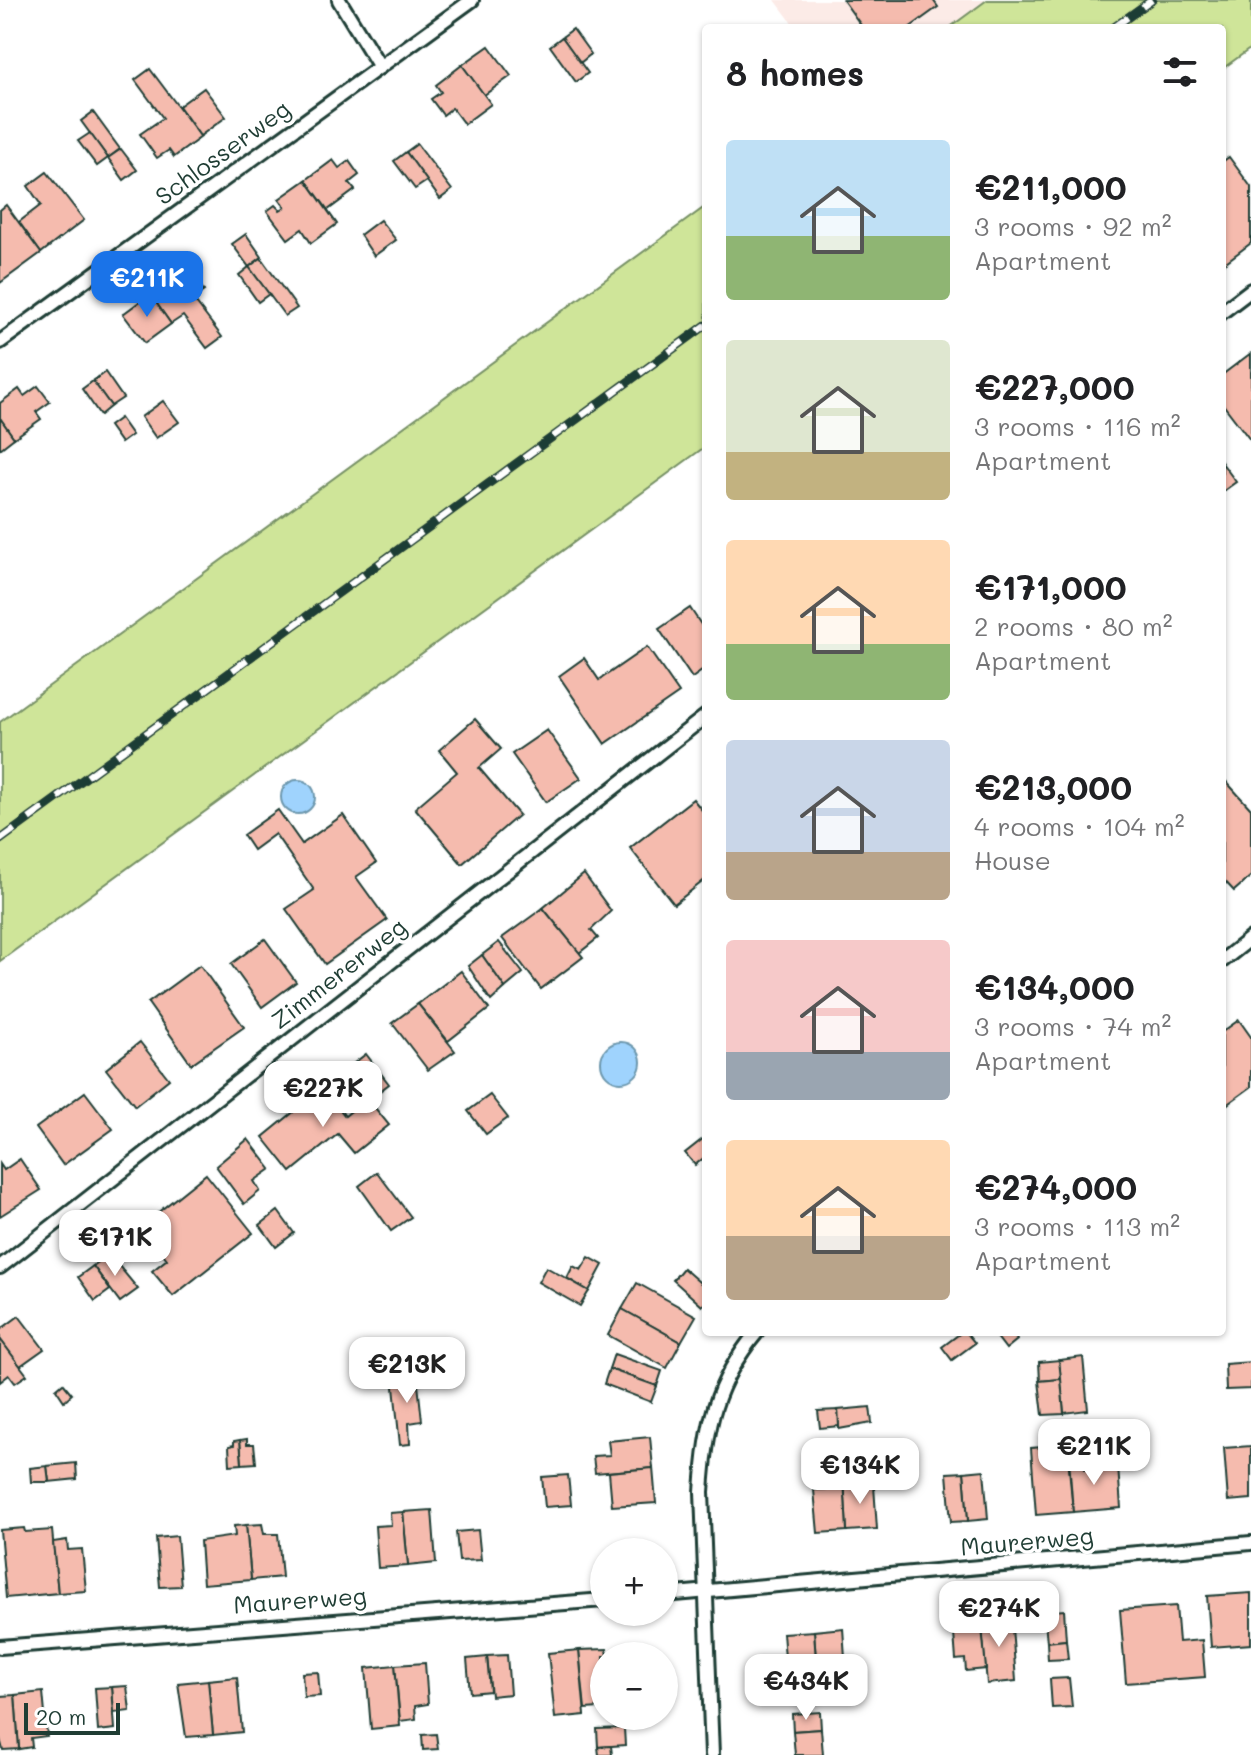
<!DOCTYPE html>
<html lang="en">
<head>
<meta charset="utf-8">
<style>
	body { margin:0; font-family:Mali,sans-serif; background:#f2f2f2; color:#202124; height:100vh; display:flex; flex-direction:column; font-size:30px; white-space:nowrap }
	* { box-sizing:border-box; margin:0 }
	p { font-size:26px; color:#757577 }
	.icon { flex:none; width:44px; height:44px; fill:none; stroke:currentColor; stroke-width:2; stroke-linecap:round; stroke-linejoin:round }
	.map { position:relative; flex:1; overflow:hidden }
	.details { position:absolute; left:702px; top:24px; width:524px; height:1312px; display:flex; flex-direction:column; background:#fff; border-radius:8px; box-shadow:0 2px 6px #0004 }
	.details>* { flex:none }
	.tools { position:absolute; left:590px; top:1538px; display:grid; gap:16px }
	.tools a { display:grid; place-items:center; width:88px; height:88px; border-radius:50%; background:#fff; box-shadow:0 2px 6px #0004; font-size:40px }
	.scale { position:absolute; left:24px; bottom:20px; width:96px; box-sizing:border-box; padding-left:8px; border:4px solid #1f3d34; border-top:0; font-size:22px; line-height:28px; white-space:nowrap; color:#1f3d34; -webkit-text-stroke:6px #fff; paint-order:stroke }
	.price { position:absolute; translate:-50% -68px; padding:0 18px; border-radius:16px; background:#fff; color:#222; font-size:26px; line-height:52px; filter:drop-shadow(0 2px 4px #0008) }
	.price::after { content:''; position:absolute; left:50%; top:48px; width:24px; height:18px; margin-left:-12px; background:inherit; clip-path:polygon(0 0,100% 0,50% 100%) }
	.price.on { background:#1a73e8; color:#fff }
	ul { padding:0; list-style:none }
	li { display:flex; align-items:center; gap:24px; height:200px; padding:0 24px }
	li span { display:grid; place-items:center; flex:none; width:224px; height:160px; border-radius:8px; color:#555 }
	li>.icon { margin-inline-start:auto }
	span .icon { width:96px; height:96px; fill:#fffc; stroke-width:1 }
	li b { font-size:34px }
	h2 { display:flex; justify-content:space-between; align-items:center; height:96px; padding:0 24px; font-size:34px }
	.map>svg:first-child { display:block }
</style>
</head>
<body>
<div class="map">
<svg width="1251" height="1755" viewBox="0 0 1251 1755">
	<rect width="100%" height="100%" fill="#fff"/>
	<filter id="ink" filterUnits="userSpaceOnUse"><feTurbulence type="fractalNoise" baseFrequency=".0125" numOctaves="2"/><feDisplacementMap in="SourceGraphic" scale="16" xChannelSelector="R" yChannelSelector="G"/><feConvolveMatrix kernelMatrix="1 2 1 2 8 2 1 2 1" color-interpolation-filters="sRGB"/></filter>
	<g filter="url(#ink)">
		<path fill="#fcebe7" d="M775,0H987L949,28H796Z"/>
		<g fill="#cfe599" stroke="#779166" stroke-width="2">
			<path d="M987,0H1251V48L1222,69V28H949Z"/>
			<path d="M706,206V446L0,961V722Z"/>
		</g>
		<g fill="#9fd3fd" stroke="#6c97ad" stroke-width="2">
			<circle cx="298" cy="797" r="17"/>
			<circle cx="621" cy="1062" r="20"/>
		</g>
		<g fill="#f5bbae" stroke="#1f3d34" stroke-width="2">
			<path d="M843,0H933L938,7L909,28H863Z"/>
			<path d="M573,29L591,54L580,63L562,37Z"/>
			<path d="M562,37L588,73L576,82L550,46Z"/>
			<path d="M489,46L511,76L484,95L462,65Z"/>
			<path d="M462,65L491,104L464,124L452,108L443,115L431,99L441,92L436,85Z"/>
			<path d="M150,69L201,137L174,157L169,150L157,158L140,134L163,118L135,80Z"/>
			<path d="M204,88L226,117L200,136L179,106Z"/>
			<path d="M93,112L120,149L108,158L81,121Z"/>
			<path d="M90,133L108,158L97,166L78,141Z"/>
			<path d="M417,144L452,190L440,199L406,152Z"/>
			<path d="M121,149L137,170L124,180L108,158Z"/>
			<path d="M406,152L427,181L415,189L394,161Z"/>
			<path d="M1229,157L1251,187V243L1222,265V162Z"/>
			<path d="M333,160L339,168L349,161L359,175L349,183L355,190L328,210L306,180Z"/>
			<path d="M47,172L84,220L41,253L19,222L41,205L28,186Z"/>
			<path d="M306,180L337,224L311,243L302,229L288,239L267,211L275,205L280,210L285,207L279,199Z"/>
			<path d="M6,205L41,253L0,283V210Z"/>
			<path d="M380,220L396,240L374,256L360,235Z"/>
			<path d="M246,234L262,257L249,267L232,244Z"/>
			<path d="M261,258L297,308L285,316L249,267Z"/>
			<path d="M249,267L269,294L258,302L239,275Z"/>
			<path d="M176,275L182,283L193,275L204,291L193,299L222,337L207,348L183,316L171,324L150,294Z"/>
			<path d="M150,294L171,324L145,343L123,314Z"/>
			<path d="M1251,353V441L1222,403V375Z"/>
			<path d="M105,372L123,398L111,406L93,381Z"/>
			<path d="M93,381L111,406L100,415L82,389Z"/>
			<path d="M38,386L50,402L36,412L41,419L14,438L0,418V403L19,389L24,396Z"/>
			<path d="M163,401L179,422L156,438L141,417Z"/>
			<path d="M0,418L14,438L0,449Z"/>
			<path d="M120,418L132,435L121,443L109,426Z"/>
			<path d="M1222,463L1236,482L1222,492Z"/>
			<path d="M690,608L706,632V668L692,678L659,629Z"/>
			<path d="M647,647L679,693L605,744L559,676L584,658L599,680Z"/>
			<path d="M475,719L501,749L479,768L519,815L462,864L415,808L457,772L439,750Z"/>
			<path d="M547,730L581,778L546,802L512,754Z"/>
			<path d="M1222,777L1251,809V876L1234,891L1222,878Z"/>
			<path d="M693,799L706,815V879L674,904L630,848Z"/>
			<path d="M278,810L302,844L343,815L376,863L356,877L387,920L325,964L286,909L314,890L275,834L253,850L243,835Z"/>
			<path d="M584,874L611,911L591,930L598,938L579,953L543,908Z"/>
			<path d="M543,908L583,957L541,989L502,938Z"/>
			<path d="M265,939L296,982L262,1007L231,964Z"/>
			<path d="M499,942L523,973L505,988L482,955Z"/>
			<path d="M482,955L505,988L491,1001L468,966Z"/>
			<path d="M200,965L244,1027L191,1064L148,1003Z"/>
			<path d="M461,971L489,1009L448,1041L418,1004Z"/>
			<path d="M418,1004L455,1051L428,1070L392,1023Z"/>
			<path d="M1239,1020L1251,1037V1087L1222,1108V1032Z"/>
			<path d="M140,1042L169,1079L135,1106L106,1069Z"/>
			<path d="M366,1054L389,1084L372,1097L349,1067Z"/>
			<path d="M323,1088L345,1116L367,1098L389,1125L354,1153L338,1134L291,1172L263,1137Z"/>
			<path d="M85,1092L113,1129L63,1165L36,1128Z"/>
			<path d="M490,1095L508,1118L486,1134L468,1111Z"/>
			<path d="M704,1138L706,1156L695,1165L685,1153Z"/>
			<path d="M248,1139L271,1169L254,1181L260,1191L244,1204L216,1166Z"/>
			<path d="M20,1159L41,1190L0,1216V1164L4,1170Z"/>
			<path d="M377,1172L411,1217L391,1231L359,1186Z"/>
			<path d="M206,1174L253,1233L173,1296L152,1271L167,1259L141,1226Z"/>
			<path d="M278,1211L294,1233L276,1247L260,1225Z"/>
			<path d="M109,1254L138,1289L120,1302L93,1266Z"/>
			<path d="M589,1257L603,1265L589,1291L567,1278L573,1266L581,1270Z"/>
			<path d="M93,1266L110,1290L95,1301L78,1277Z"/>
			<path d="M546,1267L589,1291L580,1306L538,1282Z"/>
			<path d="M683,1268L706,1288V1302L702,1306L673,1280Z"/>
			<path d="M637,1283L696,1316L681,1342L622,1309Z"/>
			<path d="M622,1309L681,1342L667,1368L608,1335Z"/>
			<path d="M19,1316L44,1349L20,1366L0,1339V1330Z"/>
			<path d="M962,1332H966L975,1343L952,1360L942,1347Z"/>
			<path d="M993,1332H1011L1017,1340L1006,1349Z"/>
			<path d="M0,1339L27,1375L15,1383L9,1375L0,1382Z"/>
			<path d="M614,1354L662,1371L657,1386L609,1369Z"/>
			<path d="M1083,1357L1088,1410L1064,1413L1059,1360Z"/>
			<path d="M1059,1360L1061,1379L1040,1381L1039,1362Z"/>
			<path d="M1251,1362V1389L1226,1390L1225,1364Z"/>
			<path d="M609,1369L657,1386L651,1402L604,1384Z"/>
			<path d="M417,1375L422,1421L409,1423L410,1444L400,1445L393,1377Z"/>
			<path d="M1061,1379L1064,1414L1043,1415L1039,1381Z"/>
			<path d="M63,1383L72,1394L64,1401L56,1389Z"/>
			<path d="M870,1407L872,1423L839,1429L838,1410Z"/>
			<path d="M838,1410L839,1426L820,1428L818,1411Z"/>
			<path d="M650,1437L653,1468L595,1473L593,1456L610,1455L608,1441Z"/>
			<path d="M247,1439V1444H254L256,1463L242,1464L240,1440Z"/>
			<path d="M240,1440L242,1464L230,1465L229,1446L234,1445V1441Z"/>
			<path d="M1067,1445L1073,1512L1036,1515L1031,1448Z"/>
			<path d="M1251,1446V1499L1228,1501L1224,1448Z"/>
			<path d="M1084,1458L1085,1469L1118,1466L1121,1508L1073,1512L1069,1459Z"/>
			<path d="M76,1463L77,1479L49,1482L47,1466Z"/>
			<path d="M47,1466L49,1482H31L30,1468Z"/>
			<path d="M653,1468L656,1503L612,1506L609,1472Z"/>
			<path d="M984,1470L988,1519L968,1521L964,1472Z"/>
			<path d="M964,1472L968,1521L951,1522L947,1473Z"/>
			<path d="M568,1475L571,1505L545,1507L542,1477Z"/>
			<path d="M858,1477L859,1487L874,1486L877,1529L847,1531L844,1478Z"/>
			<path d="M844,1478L847,1531L818,1533L814,1490L830,1489L829,1479Z"/>
			<path d="M432,1510L436,1563L408,1566L403,1512Z"/>
			<path d="M403,1512L408,1566L378,1568L375,1526L391,1525L390,1513Z"/>
			<path d="M262,1524L264,1534H278L282,1577L251,1580L246,1525Z"/>
			<path d="M246,1525L251,1580L203,1584L200,1541L235,1536L234,1526Z"/>
			<path d="M24,1528L25,1532L52,1530L58,1593L6,1598L0,1530Z"/>
			<path d="M478,1530L481,1560L459,1561L456,1532Z"/>
			<path d="M177,1536L181,1586L160,1587L156,1538Z"/>
			<path d="M67,1540L68,1550L82,1549L86,1591L58,1593L53,1542Z"/>
			<path d="M1251,1593V1644L1211,1647L1207,1596Z"/>
			<path d="M1176,1606L1179,1642L1202,1640L1205,1677L1126,1683L1120,1610Z"/>
			<path d="M1064,1610L1066,1640L1047,1642L1044,1612Z"/>
			<path d="M1011,1614L1016,1681L987,1684L981,1616Z"/>
			<path d="M981,1617L986,1669L966,1671L965,1659L956,1660L953,1620Z"/>
			<path d="M843,1628L847,1687L818,1689L814,1631Z"/>
			<path d="M814,1631L818,1692L788,1695L783,1633Z"/>
			<path d="M1066,1640L1068,1659L1048,1660L1047,1642Z"/>
			<path d="M607,1649L608,1656H604V1690L598,1691L600,1708L585,1709L579,1650Z"/>
			<path d="M579,1650L585,1715L555,1718L548,1653Z"/>
			<path d="M507,1655L510,1694L491,1696L487,1656Z"/>
			<path d="M487,1657L490,1691L470,1693L467,1659Z"/>
			<path d="M425,1663L428,1704L415,1706L416,1719L400,1721L395,1665Z"/>
			<path d="M395,1665L400,1726L371,1729L366,1668Z"/>
			<path d="M318,1672L320,1696L304,1697L302,1673Z"/>
			<path d="M237,1677L242,1732L213,1735L208,1680Z"/>
			<path d="M1069,1678L1072,1707L1052,1708L1050,1679Z"/>
			<path d="M208,1680L213,1735L186,1737L178,1683Z"/>
			<path d="M127,1686L130,1711L114,1713L112,1687Z"/>
			<path d="M112,1687L115,1729L98,1731L95,1688Z"/>
			<path d="M43,1692L47,1736L31,1738L32,1747L19,1749L15,1695Z"/>
			<path d="M15,1695L19,1749L3,1750L0,1739V1696Z"/>
			<path d="M820,1712L821,1729L793,1731L792,1714Z"/>
			<path d="M624,1728L625,1745L598,1747L597,1729Z"/>
			<path d="M821,1729L823,1755H795L793,1731Z"/>
			<path d="M436,1734L438,1749L423,1750L422,1735Z"/>
			<path d="M611,1746L612,1755H599L598,1747Z"/>
		</g>
		<g fill="none" stroke-linecap="round" stroke-linejoin="round">
			<defs>
				<g id="lane">
					<path d="M339,0L380,67"/>
					<path d="M1222,312L1251,290"/>
					<path d="M0,342L472,0"/>
					<path d="M1222,961L1251,938"/>
					<path d="M0,1267L706,716"/>
					<path d="M664,1595L1251,1543"/>
					<path d="M0,1647L604,1600"/>
					<path d="M712,1755L702,1492C706,1427 714,1384 757,1332"/>
				</g>
			</defs>
			<use href="#lane" stroke="#1f3d34" stroke-width="18"/>
			<use href="#lane" stroke="#fff" stroke-width="12"/>
			<defs>
				<g id="rail">
					<path d="M1113,28L1152,0"/>
					<path d="M0,840L706,325"/>
				</g>
			</defs>
			<use href="#rail" stroke="#1f3d34" stroke-width="9"/>
			<use href="#rail" stroke="#fff" stroke-width="6" stroke-dasharray="18" stroke-linecap="butt"/>
		</g>
	</g>
	<g text-anchor="middle" stroke-width="7" stroke-linejoin="round" paint-order="stroke">
		<g font-size="24" fill="#1f3d34" stroke="#fff">
			<text transform="translate(223 153) rotate(-36)" y="8">Schlosserweg</text>
			<text transform="translate(339 974) rotate(-38)" y="8">Zimmererweg</text>
			<text transform="translate(1027 1542) rotate(-5)" y="8">Maurerweg</text>
			<text transform="translate(300 1601) rotate(-4)" y="8">Maurerweg</text>
		</g>
	</g>
</svg>
<div class="tools">
<a>+</a>
<a>−</a>
</div>
<div class="scale">20 m</div>
<b class="price on" style="left:147px;top:319px">€211K</b>
<b class="price" style="left:323px;top:1129px">€227K</b>
<b class="price" style="left:115px;top:1278px">€171K</b>
<b class="price" style="left:407px;top:1405px">€213K</b>
<b class="price" style="left:1094px;top:1487px">€211K</b>
<b class="price" style="left:860px;top:1506px">€134K</b>
<b class="price" style="left:999px;top:1649px">€274K</b>
<b class="price" style="left:806px;top:1722px">€434K</b>
<section class="details">
<h2>8 homes<svg class="icon" aria-label="filters" viewBox="0 0 24 24"><path d="M4 7h16M4 17h16"/><circle cx="9" cy="7" r="2"/><circle cx="15" cy="17" r="2"/></svg></h2>
<ul>
<li><span style="background:linear-gradient(#bfe0f5 60%,#8fb573 0)"><svg class="icon" aria-label="home" viewBox="0 0 24 24"><path d="M3 11l9-7 9 7M6 9v11h12V9"/></svg></span><div><b>€211,000</b><p>3 rooms · 92 m²</p><p>Apartment</p></div></li>
<li><span style="background:linear-gradient(#dfe7d0 70%,#c2b280 0)"><svg class="icon" aria-label="home" viewBox="0 0 24 24"><path d="M3 11l9-7 9 7M6 9v11h12V9"/></svg></span><div><b>€227,000</b><p>3 rooms · 116 m²</p><p>Apartment</p></div></li>
<li><span style="background:linear-gradient(#ffd9b3 65%,#8fb573 0)"><svg class="icon" aria-label="home" viewBox="0 0 24 24"><path d="M3 11l9-7 9 7M6 9v11h12V9"/></svg></span><div><b>€171,000</b><p>2 rooms · 80 m²</p><p>Apartment</p></div></li>
<li><span style="background:linear-gradient(#c9d6e8 70%,#b9a48a 0)"><svg class="icon" aria-label="home" viewBox="0 0 24 24"><path d="M3 11l9-7 9 7M6 9v11h12V9"/></svg></span><div><b>€213,000</b><p>4 rooms · 104 m²</p><p>House</p></div></li>
<li><span style="background:linear-gradient(#f6c9c9 70%,#9aa5b1 0)"><svg class="icon" aria-label="home" viewBox="0 0 24 24"><path d="M3 11l9-7 9 7M6 9v11h12V9"/></svg></span><div><b>€134,000</b><p>3 rooms · 74 m²</p><p>Apartment</p></div></li>
<li><span style="background:linear-gradient(#ffd9b3 60%,#b9a48a 0)"><svg class="icon" aria-label="home" viewBox="0 0 24 24"><path d="M3 11l9-7 9 7M6 9v11h12V9"/></svg></span><div><b>€274,000</b><p>3 rooms · 113 m²</p><p>Apartment</p></div></li>
</ul>
</section>
</div>
</body>
</html>
